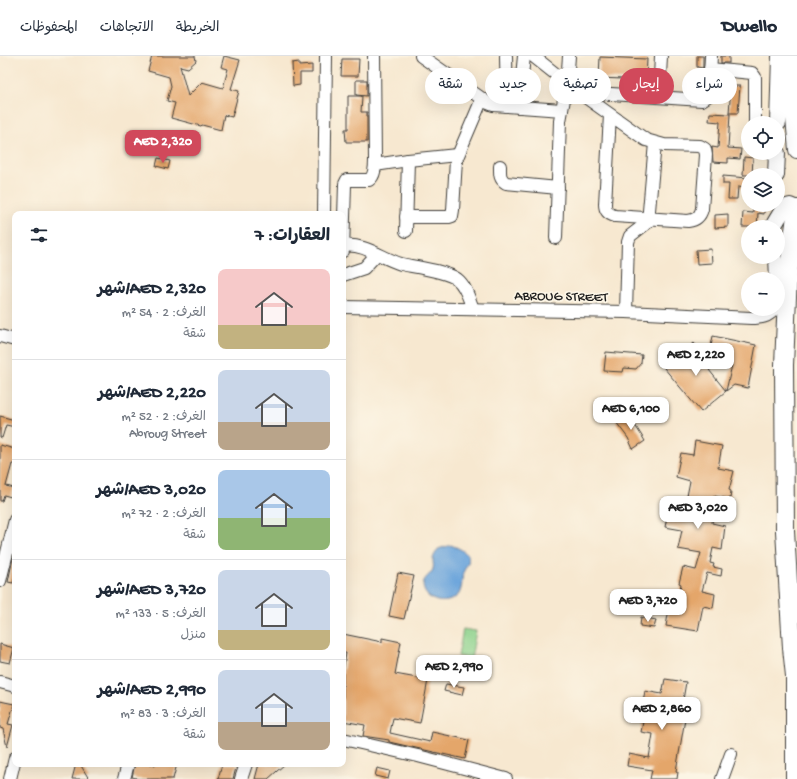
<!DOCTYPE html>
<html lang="ar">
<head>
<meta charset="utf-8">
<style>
	body { margin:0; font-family:"Gochi Hand","Playpen Sans Arabic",sans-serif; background:#f6f6f7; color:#1f2937; direction:rtl; height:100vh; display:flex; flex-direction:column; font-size:15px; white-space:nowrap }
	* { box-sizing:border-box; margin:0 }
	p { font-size:13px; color:#747a83 }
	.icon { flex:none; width:22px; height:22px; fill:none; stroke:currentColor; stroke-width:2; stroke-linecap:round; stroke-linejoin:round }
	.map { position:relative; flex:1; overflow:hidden; direction:ltr }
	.details { position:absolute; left:12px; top:155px; width:334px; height:556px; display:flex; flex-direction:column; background:#fff; border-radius:8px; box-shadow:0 4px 16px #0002; direction:rtl }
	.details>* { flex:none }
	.top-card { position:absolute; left:358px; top:12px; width:379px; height:36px; direction:rtl; display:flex; gap:8px }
	.buttons { position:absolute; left:741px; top:60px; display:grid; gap:8px }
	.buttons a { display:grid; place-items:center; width:44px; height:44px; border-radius:50%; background:#fff; box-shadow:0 4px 16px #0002; font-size:20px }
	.price { position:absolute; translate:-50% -34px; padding:0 9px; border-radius:8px; background:#fff; color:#222; font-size:13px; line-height:26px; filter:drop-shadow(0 1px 2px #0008) }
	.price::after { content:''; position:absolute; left:50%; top:24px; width:12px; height:9px; margin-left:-6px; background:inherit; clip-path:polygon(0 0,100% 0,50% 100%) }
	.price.active { background:#d1495b; color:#fff }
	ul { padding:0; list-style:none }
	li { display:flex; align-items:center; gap:12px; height:100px; padding:0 16px }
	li+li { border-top:1px solid #e0e1e3 }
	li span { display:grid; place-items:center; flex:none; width:112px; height:80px; border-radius:8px; color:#555 }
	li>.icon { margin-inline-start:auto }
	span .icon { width:48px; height:48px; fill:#fffc; stroke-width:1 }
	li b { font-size:17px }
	h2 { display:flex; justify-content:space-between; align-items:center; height:48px; padding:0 16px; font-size:17px }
	.tag { padding:0 14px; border-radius:18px; background:#fff; box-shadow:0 4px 16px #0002; font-size:14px; line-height:36px }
	.tag.active { background:#d1495b; color:#fff }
	header { display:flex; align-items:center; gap:24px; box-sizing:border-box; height:56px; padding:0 20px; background:#fff; border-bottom:1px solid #e0e1e3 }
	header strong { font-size:19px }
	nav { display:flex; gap:22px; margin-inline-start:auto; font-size:14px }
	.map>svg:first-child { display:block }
</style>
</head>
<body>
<header>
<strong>Dwello</strong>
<nav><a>الخريطة</a><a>الاتجاهات</a><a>المحفوظات</a></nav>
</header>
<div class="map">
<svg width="797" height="723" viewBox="0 0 797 723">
	<rect width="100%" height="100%" fill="#fcf5e5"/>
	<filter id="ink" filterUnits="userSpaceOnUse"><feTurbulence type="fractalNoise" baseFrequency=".025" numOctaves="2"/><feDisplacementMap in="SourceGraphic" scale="8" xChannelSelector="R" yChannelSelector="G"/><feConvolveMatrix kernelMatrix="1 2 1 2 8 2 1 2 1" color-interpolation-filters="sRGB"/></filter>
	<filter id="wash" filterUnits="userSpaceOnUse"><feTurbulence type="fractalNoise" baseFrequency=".012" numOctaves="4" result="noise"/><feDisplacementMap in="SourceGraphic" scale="16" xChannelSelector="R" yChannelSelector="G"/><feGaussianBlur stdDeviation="0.9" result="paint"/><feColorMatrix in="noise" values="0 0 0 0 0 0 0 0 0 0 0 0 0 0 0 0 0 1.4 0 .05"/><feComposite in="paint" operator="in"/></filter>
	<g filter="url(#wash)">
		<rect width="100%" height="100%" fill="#f7e8d0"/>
		<path fill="#8bd28c" stroke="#547754" d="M463,573L476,575L471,603L458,600Z"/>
		<path fill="#6da6dc" stroke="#44617c" d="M451,489C458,492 471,496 468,507C467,509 465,512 464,515C461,521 463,529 460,536C451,552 423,547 423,528C424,521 431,519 433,513C434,510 433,507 433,504C433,500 436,497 438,493Z"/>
		<g id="blocks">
			<g fill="#e4a66b">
				<path d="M152,0H195L196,5L188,12L180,10L188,40L202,26L223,32L228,13L221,11L224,0L240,4L231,33L239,35L236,46L232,61L224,59L221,74L202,69L201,70L171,62L175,47L167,45L171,30L169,21L148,15Z"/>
				<path d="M697,0H703V12L697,11Z"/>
				<rect x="721" y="0" width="8" height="7"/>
				<path d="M600,1L647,3L646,24L599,22Z"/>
				<path d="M342,3H359L358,20H341Z"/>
				<path d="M299,6V10L312,9V17H300V29L293,30L292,7Z"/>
				<path d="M720,22H729V26L720,25Z"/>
				<path d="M356,24H367V40L356,39Z"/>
				<path d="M731,30H740L738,57H729Z"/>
				<path d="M348,40H362L361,56H367V86H346L345,73H348Z"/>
				<path d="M710,57L730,58L728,92L741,93L740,103L728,102V107L713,106L712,91L718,92L720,66L709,65Z"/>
				<path d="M744,101L753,102L752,119H743Z"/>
				<path d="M158,102L170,105L168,113L156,110Z"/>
				<path d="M723,120L748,122V132L738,131L737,143H728L729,128H723Z"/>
				<path d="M753,149H764V158L758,157L757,171H742L743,156L753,157Z"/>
				<path d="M728,158V171L715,172V159Z"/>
				<path d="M711,193L712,207L697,208L696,194Z"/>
				<path d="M713,280L756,289L748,332L734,329L726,335L732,309L728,308L731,294L711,290Z"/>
				<path d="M694,287L714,311L709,314L726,335L701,356L664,312Z"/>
				<path d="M606,296L642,299L641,307L636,313L624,312L623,316L604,315Z"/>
				<path d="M628,358L645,385L633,393L628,382L616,366Z"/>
				<path d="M0,360L15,364V371L6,369L2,382L0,381Z"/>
				<path d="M695,385L722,390L718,412L734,415L729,434L731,435L730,443L714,440L711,458H713L712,467L725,470L722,494L713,492L710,507L714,508L713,511L722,513L721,520L707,517L702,535L715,538L713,552L703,550L698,575L666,570L670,547L677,548L681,528L679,527L683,511L696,514L701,497L678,493L682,474L665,471L669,451H673V445H686L690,425L676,421L681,397L693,399Z"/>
				<path d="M0,389L15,393V408H12L6,430L14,432L11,441L4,439L2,445H0Z"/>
				<path d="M13,502H15V521L13,527L8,526Z"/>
				<path d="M398,517L414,520L404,563L389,560Z"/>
				<path d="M641,561L656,564L654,572L640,570Z"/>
				<path d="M343,578L382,586V582L401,586L395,618L428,624L420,667L393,662L390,677L430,686L432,676L469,684L465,703L389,686V684L363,680L365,669L343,665V616L346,597H343Z"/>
				<path d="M0,588L14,592L10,607L0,605Z"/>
				<path d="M665,623L686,626L680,662L685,663L676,715L678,716L677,723H650L652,714L627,710L629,698L649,702L653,678L641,676L643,666H640L645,635L662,638Z"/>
				<path d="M446,628L464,631L462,639L444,635Z"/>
				<path d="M0,645L14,648L8,668L13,669L7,691L3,673L0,672Z"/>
				<path d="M76,708H80L89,723H72Z"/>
				<path d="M135,708H147L155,710V708H177L173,723H136V722L132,721Z"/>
				<path d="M222,708H237L233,723H218Z"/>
				<path d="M259,708H285L268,723H255Z"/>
				<path d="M377,712L390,715L388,723L375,720Z"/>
			</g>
		</g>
	</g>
	<g filter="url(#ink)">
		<use href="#blocks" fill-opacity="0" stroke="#3d3b37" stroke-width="1"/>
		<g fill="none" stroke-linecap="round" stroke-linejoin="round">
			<defs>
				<g id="minor">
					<path d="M421,0L488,47L493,49L562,54"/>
					<path d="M506,0L507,50"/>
					<path d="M533,0L567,27"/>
					<path d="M710,13L752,17L755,21V67"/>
					<path d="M566,35L702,44L708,40L709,37L711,0"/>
					<path d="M577,35L646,84L664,89L700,90L705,93L706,99L702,153C700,161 696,164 688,165L615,160C608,158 605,155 605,148L610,59"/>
					<path d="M659,41L661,0"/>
					<path d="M519,51L524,0"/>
					<path d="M375,109L408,104L457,99"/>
					<path d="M500,110C500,117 499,123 506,127L558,132"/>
					<path d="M324,158L326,0"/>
					<path d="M406,161H449L452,160L453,154L456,104L482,43"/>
					<path d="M406,175L408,104"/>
					<path d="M556,182L560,65L567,27L569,0"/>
					<path d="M343,190C365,187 381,202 401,208C416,211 446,215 457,223C466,230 469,243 473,253"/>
					<path d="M343,195L345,128L347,124H369C375,120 375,111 375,104L374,0"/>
					<path d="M775,201L776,223"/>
					<path d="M343,219L364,212L377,198"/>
					<path d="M343,251L626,256L751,262C760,262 769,261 774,253"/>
					<path d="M626,256L628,186L630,180L648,166L655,87"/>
					<path d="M0,280L15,284"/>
					<path d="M0,525L15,464"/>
					<path d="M0,626L15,630"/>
					<path d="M343,683L418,700L506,723"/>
					<path d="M10,723L15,702"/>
					<path d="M124,723L128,708"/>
					<path d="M241,723L246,708"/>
					<path d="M722,723L731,698"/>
				</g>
				<g id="major">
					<path d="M793,0V52L797,94"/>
					<path d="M778,67L780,0"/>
					<path d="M776,119L777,97"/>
					<path d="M775,167L784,152L790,150L797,153"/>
				</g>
				<path id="highway" d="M795,723V620L792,592L785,475L784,309L788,218L797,153"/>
			</defs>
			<use href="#minor" stroke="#3d3b37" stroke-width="14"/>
			<use href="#major" stroke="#3d3b37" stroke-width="18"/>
			<use href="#highway" stroke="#3d3b37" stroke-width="20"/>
			<use href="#minor" stroke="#fff" stroke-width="12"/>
			<use href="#major" stroke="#fff" stroke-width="16"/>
			<use href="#highway" stroke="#fff" stroke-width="18"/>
		</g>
	</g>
	<g text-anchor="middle" stroke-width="3.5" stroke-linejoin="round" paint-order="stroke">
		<g font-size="14" fill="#1c1c1c" stroke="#fcf5e5">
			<text transform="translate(561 239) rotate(1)" y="5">ABROUG STREET</text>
		</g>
	</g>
</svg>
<div class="buttons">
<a><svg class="icon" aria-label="locate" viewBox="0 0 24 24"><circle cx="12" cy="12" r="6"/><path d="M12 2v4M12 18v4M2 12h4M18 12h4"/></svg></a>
<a><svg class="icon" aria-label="layers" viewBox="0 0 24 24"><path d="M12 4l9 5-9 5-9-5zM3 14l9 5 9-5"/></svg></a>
<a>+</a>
<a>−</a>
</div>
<b class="price active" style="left:163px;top:108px">AED 2,320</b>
<b class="price" style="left:696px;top:321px">AED 2,220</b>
<b class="price" style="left:631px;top:375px">AED 6,100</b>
<b class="price" style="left:698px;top:474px">AED 3,020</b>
<b class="price" style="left:648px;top:567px">AED 3,720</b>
<b class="price" style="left:454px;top:633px">AED 2,990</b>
<b class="price" style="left:662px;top:675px">AED 2,860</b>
<div class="top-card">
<a class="tag">شراء</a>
<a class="tag active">إيجار</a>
<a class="tag">تصفية</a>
<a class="tag">جديد</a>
<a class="tag">شقة</a>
</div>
<section class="details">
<h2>العقارات: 7<svg class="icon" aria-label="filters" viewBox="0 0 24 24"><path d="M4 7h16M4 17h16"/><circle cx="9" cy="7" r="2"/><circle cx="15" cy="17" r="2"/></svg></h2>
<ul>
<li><span style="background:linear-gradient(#f6c9c9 70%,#c2b280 0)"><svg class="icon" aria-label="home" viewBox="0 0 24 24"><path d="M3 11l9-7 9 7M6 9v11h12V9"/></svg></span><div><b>AED 2,320/شهر</b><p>الغرف: 2 · 54 m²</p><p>شقة</p></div></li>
<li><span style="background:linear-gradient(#c9d6e8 65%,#b9a48a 0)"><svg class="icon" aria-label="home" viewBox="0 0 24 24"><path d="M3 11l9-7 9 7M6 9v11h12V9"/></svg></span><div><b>AED 2,220/شهر</b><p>الغرف: 2 · 52 m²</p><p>Abroug Street</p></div></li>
<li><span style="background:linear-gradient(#a9c7e8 60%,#8fb573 0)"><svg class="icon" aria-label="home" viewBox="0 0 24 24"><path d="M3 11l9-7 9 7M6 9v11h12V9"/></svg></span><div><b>AED 3,020/شهر</b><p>الغرف: 2 · 72 m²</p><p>شقة</p></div></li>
<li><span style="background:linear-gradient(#c9d6e8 75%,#c2b280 0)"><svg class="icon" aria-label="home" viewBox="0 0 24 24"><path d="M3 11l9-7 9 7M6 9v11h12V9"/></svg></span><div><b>AED 3,720/شهر</b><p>الغرف: 5 · 133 m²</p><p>منزل</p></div></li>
<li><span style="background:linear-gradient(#c9d6e8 65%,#b9a48a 0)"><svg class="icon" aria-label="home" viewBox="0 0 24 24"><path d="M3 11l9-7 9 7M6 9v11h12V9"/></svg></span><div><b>AED 2,990/شهر</b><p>الغرف: 3 · 83 m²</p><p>شقة</p></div></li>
</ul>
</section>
</div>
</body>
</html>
